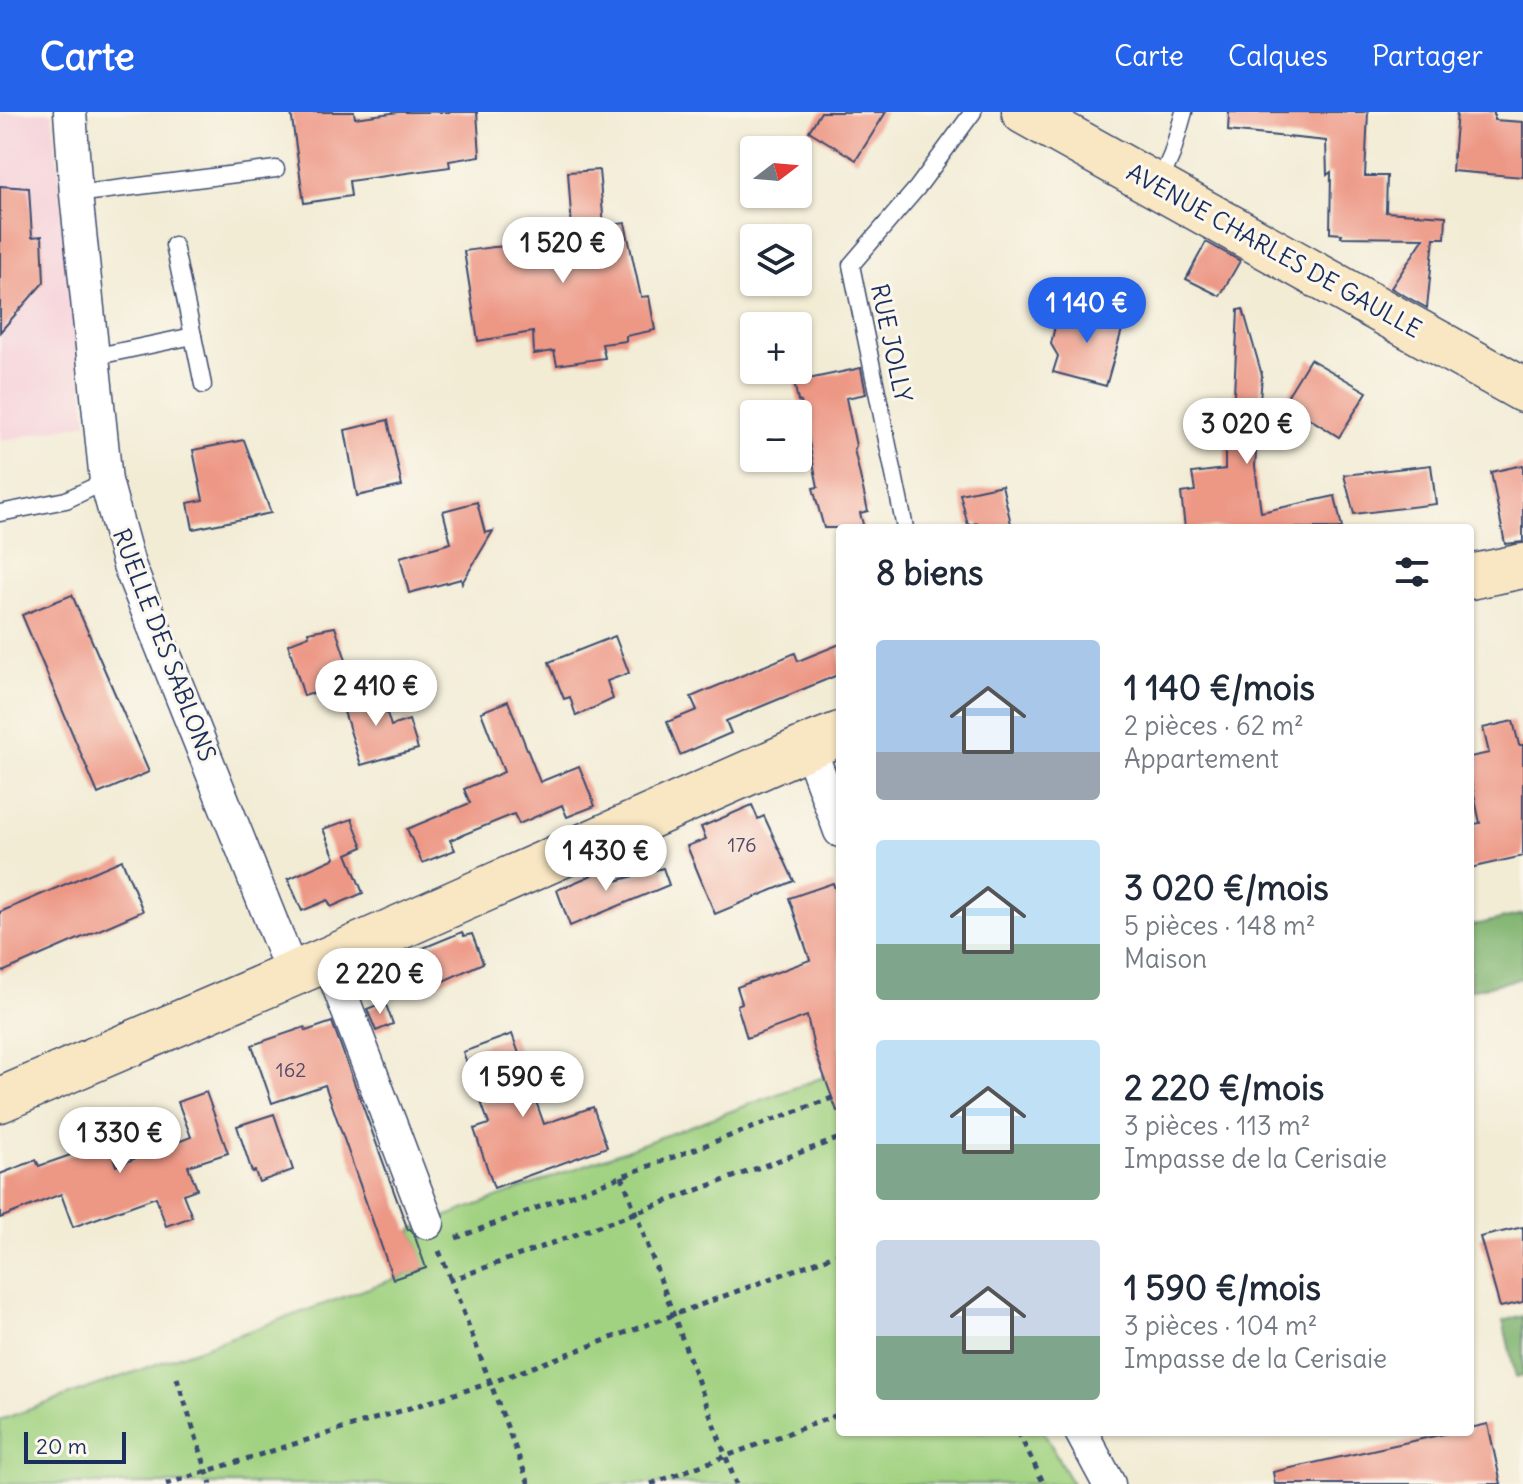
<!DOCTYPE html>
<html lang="fr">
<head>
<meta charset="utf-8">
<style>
	body { margin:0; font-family:Delius,sans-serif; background:#f2f2f3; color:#1f2937; height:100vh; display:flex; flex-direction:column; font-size:30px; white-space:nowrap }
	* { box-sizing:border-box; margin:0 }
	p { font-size:26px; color:#747a83 }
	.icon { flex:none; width:44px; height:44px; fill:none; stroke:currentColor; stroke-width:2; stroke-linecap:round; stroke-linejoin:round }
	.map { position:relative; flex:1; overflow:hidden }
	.sheet { position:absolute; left:836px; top:412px; width:638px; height:912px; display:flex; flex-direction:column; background:#fff; border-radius:8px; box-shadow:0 2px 6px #0004 }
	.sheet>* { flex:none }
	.needle { width:52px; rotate:74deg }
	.tools { position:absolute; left:740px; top:24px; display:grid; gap:16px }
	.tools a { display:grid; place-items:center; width:72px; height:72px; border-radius:8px; background:#fff; box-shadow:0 2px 6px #0004; font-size:40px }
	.scale { position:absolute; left:24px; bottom:20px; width:102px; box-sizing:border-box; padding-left:8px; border:4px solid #1b2f5e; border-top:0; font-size:22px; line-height:28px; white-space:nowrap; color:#1b2f5e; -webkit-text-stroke:6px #fbf7ec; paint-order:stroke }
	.price { position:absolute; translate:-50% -68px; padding:0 18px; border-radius:28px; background:#fff; color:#222; font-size:26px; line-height:52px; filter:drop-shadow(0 2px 4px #0008) }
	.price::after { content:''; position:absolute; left:50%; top:48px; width:24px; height:18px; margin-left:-12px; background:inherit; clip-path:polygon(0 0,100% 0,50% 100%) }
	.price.current { background:#2563eb; color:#fff }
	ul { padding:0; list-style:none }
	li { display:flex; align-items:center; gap:24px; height:200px; padding:0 40px }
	li span { display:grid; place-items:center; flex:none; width:224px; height:160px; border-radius:8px; color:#555 }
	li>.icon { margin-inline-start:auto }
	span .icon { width:96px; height:96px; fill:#fffc; stroke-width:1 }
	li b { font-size:34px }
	h2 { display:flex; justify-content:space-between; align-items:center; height:96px; padding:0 40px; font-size:34px }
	header { display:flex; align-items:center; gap:48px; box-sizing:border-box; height:112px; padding:0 40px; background:#2563eb; color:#fff }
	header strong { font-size:38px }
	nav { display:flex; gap:44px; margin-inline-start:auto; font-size:28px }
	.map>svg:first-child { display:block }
</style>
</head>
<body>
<header>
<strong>Carte</strong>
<nav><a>Carte</a><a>Calques</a><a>Partager</a></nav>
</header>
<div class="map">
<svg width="1523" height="1372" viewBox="0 0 1523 1372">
	<rect width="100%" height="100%" fill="#fbf7ec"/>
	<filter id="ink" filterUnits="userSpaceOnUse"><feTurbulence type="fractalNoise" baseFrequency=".0125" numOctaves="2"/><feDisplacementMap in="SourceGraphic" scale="16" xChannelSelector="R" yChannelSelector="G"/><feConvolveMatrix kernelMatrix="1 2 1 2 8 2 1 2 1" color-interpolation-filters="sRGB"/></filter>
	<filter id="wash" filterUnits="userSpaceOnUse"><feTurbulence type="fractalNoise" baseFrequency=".006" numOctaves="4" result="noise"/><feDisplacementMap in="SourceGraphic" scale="32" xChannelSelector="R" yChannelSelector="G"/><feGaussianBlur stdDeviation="1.8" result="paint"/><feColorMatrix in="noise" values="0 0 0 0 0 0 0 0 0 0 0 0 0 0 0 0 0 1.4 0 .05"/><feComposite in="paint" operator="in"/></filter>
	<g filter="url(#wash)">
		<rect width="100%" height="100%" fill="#f2ecd5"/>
		<path fill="#f5cfd9" d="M0,0H52L87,311L0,329Z"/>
		<path fill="#a1d281" stroke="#5e8070" stroke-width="2" d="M840,959V1320H1044L1072,1372H0V1308L425,1156L412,1117Z"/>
		<g fill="#80b46f" stroke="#4e7266" stroke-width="2">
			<path d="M1523,802V866L1470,878V814Z"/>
			<path d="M1523,1204V1263L1516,1265L1503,1209Z"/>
		</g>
		<g id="blocks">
			<g fill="#ed9785">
				<path d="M291,0H354L355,6L399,0H477L480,44L449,49L450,55L349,69L351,84L304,91Z"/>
				<path d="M821,0H886L856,48L809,19Z"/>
				<path d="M1229,0H1368L1365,64H1387L1386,100L1446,104L1445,126H1434L1427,196L1391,176L1424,126L1341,125L1342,122L1330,121L1331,60L1327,63L1326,29L1228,19Z"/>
				<path d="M1457,0H1494V8L1523,10V65L1452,59Z"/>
				<path d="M599,58L604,114L625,111L641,185L649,184L655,218L626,224V229L602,232L605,246L557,253L554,239L534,242L533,220L478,229L464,139L494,135L573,131L568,60Z"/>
				<path d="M0,74L29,76L32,125L42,124L44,170L0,220Z"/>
				<path d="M1206,130L1240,149L1220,184L1186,167Z"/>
				<path d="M1075,193L1125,207L1106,274L1053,260L1058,244L1051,232L1055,214L1071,204Z"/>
				<path d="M1243,197L1262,263L1255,354L1261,400L1335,384L1342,416H1185L1181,381L1195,379L1192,361L1225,357V325H1232L1238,198Z"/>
				<path d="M1310,247L1367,280L1339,325L1288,293V283Z"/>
				<path d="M861,256L866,282L846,286L856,334L854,337L868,399L860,401L864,416H824L813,376L818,375L801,290L798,289L794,270Z"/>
				<path d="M388,308L402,374L357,384L345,318Z"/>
				<path d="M244,328L271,401L193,417L188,391L203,388L193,338Z"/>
				<path d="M1431,353L1436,392L1354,402L1344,363Z"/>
				<path d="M1523,353V430L1505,432L1491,360Z"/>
				<path d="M1002,373L1012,416H979L978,411L968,413L960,382Z"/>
				<path d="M477,390L485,421L493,419L462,471L461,467L409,481L400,445L451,431L443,399Z"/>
				<path d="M72,483L149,660L98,682L22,503Z"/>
				<path d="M335,515L353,569L304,584L288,532L309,524L308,520Z"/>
				<path d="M615,524L629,561L607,569L613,587L576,604L570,585L564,587L549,550Z"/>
				<path d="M840,532V562L726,609L731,621L680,643L667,610L697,598L691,585L795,541L798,549Z"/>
				<path d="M379,576L391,614L409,608L418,637L361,653L340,587Z"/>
				<path d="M508,589L540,670L579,654L595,694L567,705L562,693L519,712L514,702L450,728L455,738L422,751L407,717L470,691L464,677L504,660L481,600Z"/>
				<path d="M1513,609L1519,633H1523V744L1470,756V713L1480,711L1470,664V645L1489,641L1483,616Z"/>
				<path d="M752,693L758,707L764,704L794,769L715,802L687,734L706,727L701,715Z"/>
				<path d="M352,707L363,735L347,742L363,781L331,795L328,788L302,799L288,767L335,746L323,717Z"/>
				<path d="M122,748L143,799L0,861V800Z"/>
				<path d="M663,756L669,773L570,814L557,778L606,757L612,770Z"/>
				<path d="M833,771L840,792V998L837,999L814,936L807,904L747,926L737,893L742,891L737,875L810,848L789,786Z"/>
				<path d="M462,820L464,824L472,822L483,851L428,876L411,841Z"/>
				<path d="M385,890L393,912L376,919L367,897Z"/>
				<path d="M332,910L408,1118L410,1117L415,1125L426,1156L393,1167L325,973L272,991L252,933L305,915L306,919Z"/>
				<path d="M512,922L544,1012L593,995L607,1035L494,1076L474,1017L489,1012L463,940Z"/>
				<path d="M206,980L228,1041L188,1054L197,1077L183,1082L192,1105L166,1114L156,1085L73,1115L61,1082L0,1106V1062L36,1048L39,1054L108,1030L116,1054L191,1025L178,990Z"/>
				<path d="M274,1002L293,1058L259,1070L255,1059L252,1060L237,1014Z"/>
				<path d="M1523,1115V1190L1500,1195L1480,1125Z"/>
				<path d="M1488,1312L1501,1372H1275L1273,1360L1453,1320H1470V1316Z"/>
			</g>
		</g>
	</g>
	<g filter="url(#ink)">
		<use href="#blocks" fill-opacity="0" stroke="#3b4b70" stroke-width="2"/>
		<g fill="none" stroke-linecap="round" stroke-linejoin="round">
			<defs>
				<g id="lane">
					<path d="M1158,74L1172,42L1184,0"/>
					<path d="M76,82L276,57"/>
					<path d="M193,224L203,273"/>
					<path d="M93,245L193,224L174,133"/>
					<path d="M0,401L66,388L106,369"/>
					<path d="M905,416L851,153L917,76L973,0"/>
				</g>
				<g id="street">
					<path d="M70,0L76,82L106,369L129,453L292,861"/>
					<path d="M809,634L840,719"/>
					<path d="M328,847L428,1111"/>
					<path d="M1081,1320L1109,1372"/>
				</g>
				<g id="secondary">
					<path d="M1024,0L1523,278"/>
					<path d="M1470,465L1523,454"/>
					<path d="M0,988L328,847L809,634L840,622"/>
				</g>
			</defs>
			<use href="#lane" stroke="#3b4b70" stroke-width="19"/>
			<use href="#street" stroke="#3b4b70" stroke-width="35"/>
			<use href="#secondary" stroke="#3b4b70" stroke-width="47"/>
			<g stroke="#3b4b70" stroke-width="5" stroke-dasharray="6 6" stroke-linecap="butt">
				<path d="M622,1064L736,1372"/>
				<path d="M456,1126L840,983"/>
				<path d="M439,1139L451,1168"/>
				<path d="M177,1266L211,1372"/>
				<path d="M1018,1320L1044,1372"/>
				<path d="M166,1372L490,1271L840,1141"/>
				<path d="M529,1372L451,1168L840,1026"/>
				<path d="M651,1372L840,1302"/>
			</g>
			<use href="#lane" stroke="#fff" stroke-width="16"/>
			<use href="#street" stroke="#fff" stroke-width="32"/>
			<use href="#secondary" stroke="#f9e7c3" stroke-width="44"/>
		</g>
	</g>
	<g text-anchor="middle" stroke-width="6" stroke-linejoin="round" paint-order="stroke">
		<g font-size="20" fill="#504968">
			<text x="742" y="740">176</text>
			<text x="291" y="965">162</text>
		</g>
		<g font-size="24" fill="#1b2f5e" stroke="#fbf7ec">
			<text transform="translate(1274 139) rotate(29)" y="8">AVENUE CHARLES DE GAULLE</text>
			<text transform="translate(891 231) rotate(78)" y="8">RUE JOLLY</text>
			<text transform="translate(164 533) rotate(69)" y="8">RUELLE DES SABLONS</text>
		</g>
	</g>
</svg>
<div class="tools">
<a><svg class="needle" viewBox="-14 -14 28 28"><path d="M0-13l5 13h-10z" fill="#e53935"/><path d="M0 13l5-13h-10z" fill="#747a83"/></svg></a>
<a><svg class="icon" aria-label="layers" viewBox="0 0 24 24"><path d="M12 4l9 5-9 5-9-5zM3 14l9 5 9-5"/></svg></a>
<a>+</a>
<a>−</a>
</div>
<div class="scale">20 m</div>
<b class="price" style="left:563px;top:173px">1 520 €</b>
<b class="price current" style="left:1087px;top:233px">1 140 €</b>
<b class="price" style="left:1247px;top:354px">3 020 €</b>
<b class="price" style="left:376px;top:616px">2 410 €</b>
<b class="price" style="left:606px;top:781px">1 430 €</b>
<b class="price" style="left:380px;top:904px">2 220 €</b>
<b class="price" style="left:523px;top:1007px">1 590 €</b>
<b class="price" style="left:120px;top:1063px">1 330 €</b>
<section class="sheet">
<h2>8 biens<svg class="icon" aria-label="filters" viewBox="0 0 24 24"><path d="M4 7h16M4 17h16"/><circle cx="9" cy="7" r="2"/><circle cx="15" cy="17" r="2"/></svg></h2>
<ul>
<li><span style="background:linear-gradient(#a9c7e8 70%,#9aa5b1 0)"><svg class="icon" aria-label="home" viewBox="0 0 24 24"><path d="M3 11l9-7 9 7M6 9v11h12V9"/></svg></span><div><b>1 140 €/mois</b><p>2 pièces · 62 m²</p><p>Appartement</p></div></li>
<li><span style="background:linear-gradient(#bfe0f5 65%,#7fa58c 0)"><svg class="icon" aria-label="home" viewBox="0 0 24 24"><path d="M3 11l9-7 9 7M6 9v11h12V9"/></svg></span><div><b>3 020 €/mois</b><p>5 pièces · 148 m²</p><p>Maison</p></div></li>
<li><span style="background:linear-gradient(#bfe0f5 65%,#7fa58c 0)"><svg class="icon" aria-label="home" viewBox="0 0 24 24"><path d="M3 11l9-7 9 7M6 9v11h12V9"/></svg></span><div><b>2 220 €/mois</b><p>3 pièces · 113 m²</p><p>Impasse de la Cerisaie</p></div></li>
<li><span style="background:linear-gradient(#c9d6e8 60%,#7fa58c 0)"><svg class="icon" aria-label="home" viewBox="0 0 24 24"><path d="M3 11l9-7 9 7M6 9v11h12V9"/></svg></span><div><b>1 590 €/mois</b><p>3 pièces · 104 m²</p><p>Impasse de la Cerisaie</p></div></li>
</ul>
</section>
</div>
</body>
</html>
